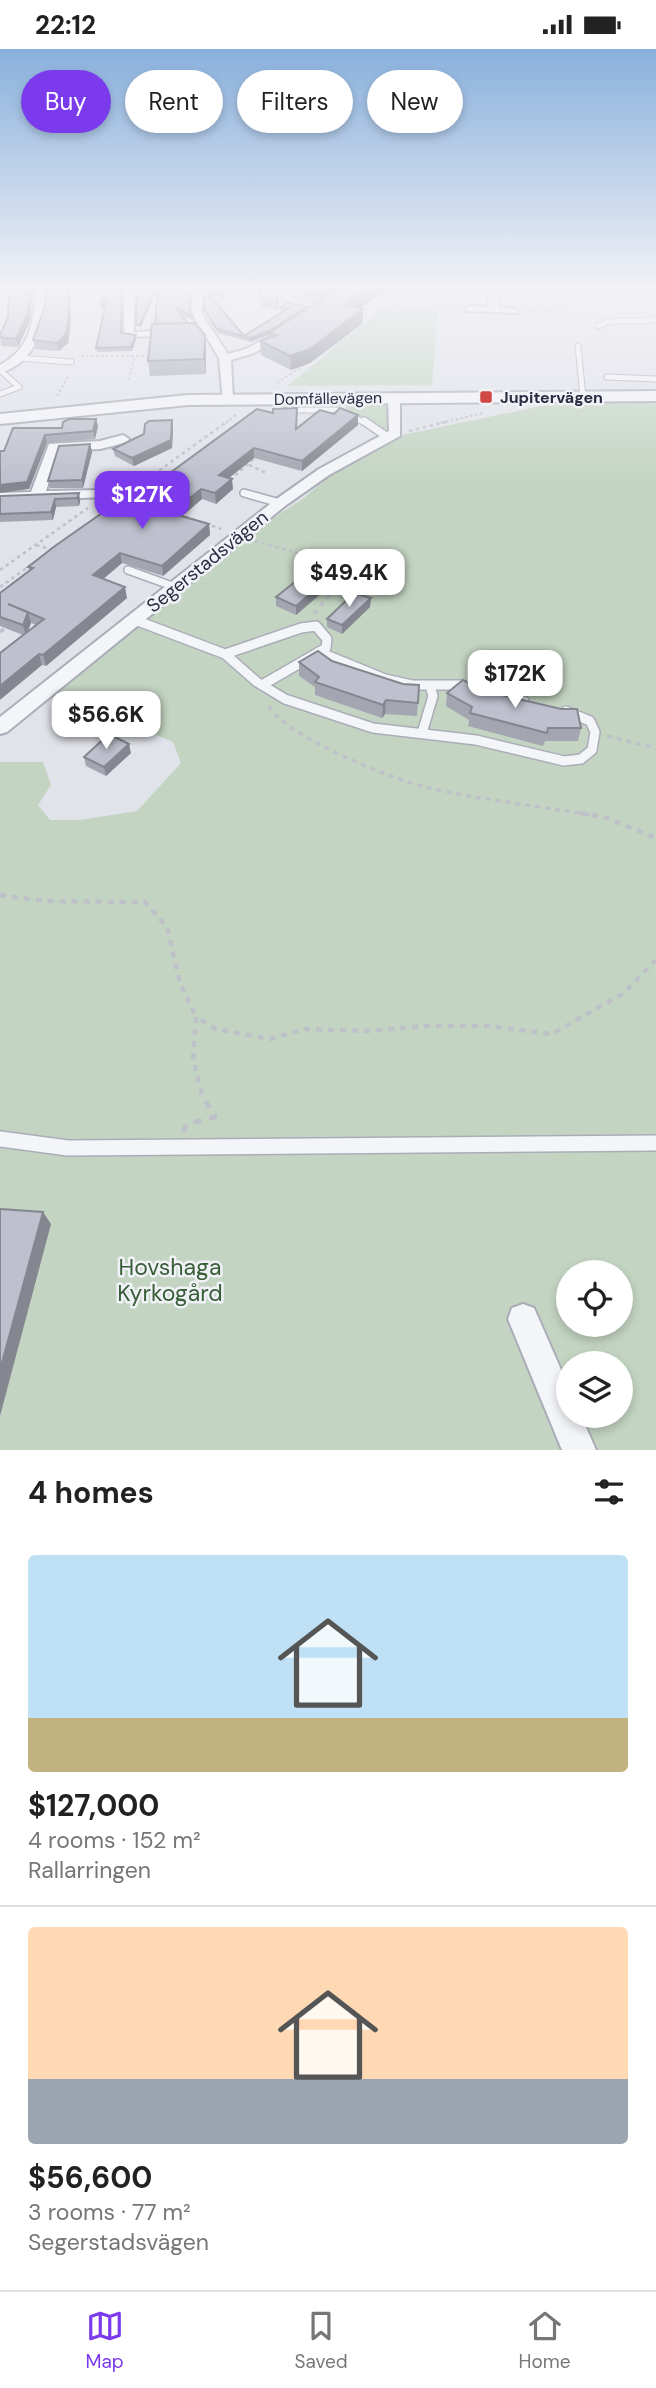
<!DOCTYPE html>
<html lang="en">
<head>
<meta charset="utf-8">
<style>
	body { margin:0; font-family:"DM Sans",sans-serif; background:#f6f6f6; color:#222; height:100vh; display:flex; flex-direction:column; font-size:26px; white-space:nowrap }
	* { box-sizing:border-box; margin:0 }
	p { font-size:23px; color:#767676 }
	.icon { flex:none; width:38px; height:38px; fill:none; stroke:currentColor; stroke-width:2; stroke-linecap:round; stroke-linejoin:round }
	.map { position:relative; height:1401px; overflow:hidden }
	.details { display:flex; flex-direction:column; background:#fff; flex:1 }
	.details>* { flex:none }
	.banner { position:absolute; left:21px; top:21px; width:614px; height:63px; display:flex; gap:14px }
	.buttons { position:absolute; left:556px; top:1211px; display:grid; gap:14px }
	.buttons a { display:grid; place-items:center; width:77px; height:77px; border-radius:50%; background:#fff; box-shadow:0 4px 10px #0003; font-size:35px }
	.price { position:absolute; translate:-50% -60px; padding:0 16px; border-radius:14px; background:#fff; color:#222; font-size:23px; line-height:46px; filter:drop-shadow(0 2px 4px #0008) }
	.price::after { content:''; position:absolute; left:50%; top:42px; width:21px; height:16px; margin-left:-10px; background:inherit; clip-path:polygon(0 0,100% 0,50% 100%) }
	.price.on { background:#7c3aed; color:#fff }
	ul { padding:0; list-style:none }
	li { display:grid; align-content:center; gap:14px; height:371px; padding:0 28px }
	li+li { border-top:2px solid #e0e0e0 }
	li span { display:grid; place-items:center; height:217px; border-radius:7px; color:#555 }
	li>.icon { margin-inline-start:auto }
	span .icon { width:126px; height:126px; fill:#fffc; stroke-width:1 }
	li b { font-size:30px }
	h2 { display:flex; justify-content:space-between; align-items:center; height:84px; padding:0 28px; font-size:30px }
	.pill { padding:0 24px; border-radius:32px; background:#fff; box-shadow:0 4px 10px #0003; font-size:24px; line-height:63px }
	.pill.on { background:#7c3aed; color:#fff }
	.status { display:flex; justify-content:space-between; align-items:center; height:49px; padding:0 35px; background:#fff; direction:ltr }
	.status svg { height:19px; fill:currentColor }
	.tabs { display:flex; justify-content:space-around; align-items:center; height:98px; border-top:2px solid #e0e0e0; background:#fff; font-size:19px; color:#767676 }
	.tabs a { display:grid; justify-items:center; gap:4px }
	.tabs .on { color:#7c3aed }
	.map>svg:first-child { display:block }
</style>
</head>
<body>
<div class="status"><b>22:12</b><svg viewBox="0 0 49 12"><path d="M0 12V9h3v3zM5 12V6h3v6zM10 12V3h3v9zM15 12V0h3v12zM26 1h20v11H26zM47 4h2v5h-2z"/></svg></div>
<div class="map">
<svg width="656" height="1401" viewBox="0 0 656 1401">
	<rect width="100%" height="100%" fill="#e1e3ea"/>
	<g fill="#c3d4c2" fill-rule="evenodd">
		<path d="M385,258L438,260L432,336L287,337Z"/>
		<path d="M656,351V1401H0V713H43L51,736L38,756L50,771H80L137,762L181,714L173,693L55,644L250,484L304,449L334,423L402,386L546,356ZM569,1223H621V1276H569ZM569,1314H621V1367H569Z"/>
		<path d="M346,352L386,354L389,381C377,383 359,368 346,364Z"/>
	</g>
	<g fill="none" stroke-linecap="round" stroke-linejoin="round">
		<defs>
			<g id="service-far3">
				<path d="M598,277C618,267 635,276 656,270"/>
				<path d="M578,297L583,348"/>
				<path d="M20,309L71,313"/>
				<path d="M0,321L19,338L0,345"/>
				<path d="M607,328L656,330"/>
				<path d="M286,361H336L366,374"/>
			</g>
			<g id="service-far2">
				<path d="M364,372L389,389"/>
				<path d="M244,444L280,454"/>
				<path d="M128,521L175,538"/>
			</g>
			<g id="service-far1">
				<path d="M135,571L225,605L257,633L285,650L373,679L476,691L564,712L581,710L592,701L595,683L590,672L566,662"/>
				<path d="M319,603L385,630L412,636H462L524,652"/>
				<path d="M225,605L301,579L316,577L327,590L326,599L262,636"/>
				<path d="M422,684L433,647L430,637"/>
			</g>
			<path id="service" d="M0,1090L68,1099L656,1094"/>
			<g id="minor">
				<path d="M35,238H45C46,274 39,312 0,324V316C31,300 35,270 35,238Z"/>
				<path d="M125,238H135L134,283L201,280L192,265L193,238H203L202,265L228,305L246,300L278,283L287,285L254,304L231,311L233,350L223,353L219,309L205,286L124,288Z"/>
				<path d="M278,238H288L293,249L325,259L320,262L285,253Z"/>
				<path d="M488,238H498L499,259L517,260V264L466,262L465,260L470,257L489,258Z"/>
				<path d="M394,344L400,348V387L329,426L285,457L7,683L0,685V668L275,451L319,420L389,382L388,348Z"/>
				<path d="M123,386L129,390L128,393L100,400L59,402L46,442L103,441L108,442V448L0,452V444L31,443L49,395L100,392Z"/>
				<path d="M523,1255L534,1259L569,1339V1367H581L596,1401H562L508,1270L512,1259Z"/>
			</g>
			<path id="tertiary" d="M656,342V352L188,356L0,375V365L188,346Z"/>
		</defs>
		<use href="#service-far3" stroke="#aaadb8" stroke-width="7"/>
		<use href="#service-far2" stroke="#aaadb8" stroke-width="10"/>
		<use href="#service-far1" stroke="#aaadb8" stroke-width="12"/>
		<use href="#service" stroke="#aaadb8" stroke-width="18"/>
		<use href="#minor" stroke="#aaadb8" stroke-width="4"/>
		<use href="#tertiary" stroke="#aaadb8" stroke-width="4"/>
		<g stroke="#bfc1c9" stroke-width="2" stroke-dasharray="2.5 2.5" stroke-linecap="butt">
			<path d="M571,238L596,242"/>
			<path d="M596,242L617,246L613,250L593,247Z"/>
			<path d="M392,256L457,259"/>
			<path d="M524,262H552L564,257L562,251L574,238"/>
			<path d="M81,307H151"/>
			<path d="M128,331L135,307"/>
			<path d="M277,334L372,271L411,238"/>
			<path d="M57,347L69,326"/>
			<path d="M226,374L237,365"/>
			<path d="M441,374L483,364"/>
		</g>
		<g stroke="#bfc1c9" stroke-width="2.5" stroke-dasharray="3.5 3.5" stroke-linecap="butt">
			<path d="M409,382L449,372"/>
			<path d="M249,416L266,424"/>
			<path d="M230,431L258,406"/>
			<path d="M125,446L228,372"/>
			<path d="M179,465L221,480"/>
			<path d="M255,492L335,515L343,524L342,532L330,546"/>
			<path d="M36,496L54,501"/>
			<path d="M0,521L88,459"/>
			<path d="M0,538L31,516"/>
		</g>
		<g stroke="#bfc1c9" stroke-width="3.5" stroke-dasharray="5 5" stroke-linecap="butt">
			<path d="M314,565L331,544"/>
			<path d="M0,583L8,577"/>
			<path d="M269,657C283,686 389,729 422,737C477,751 535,756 590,766"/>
			<path d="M607,687L656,699"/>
		</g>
		<g stroke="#bfc1c9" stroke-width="4.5" stroke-dasharray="6 6" stroke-linecap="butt">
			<path d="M580,764L604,768L656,789"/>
			<path d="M0,846L43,852L145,853L167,878L180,934L196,968"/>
			<path d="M202,1045L193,1010L196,968L216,980L270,990L305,980L367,982L426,977H489L552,985L624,944L656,911"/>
		</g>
		<path stroke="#bfc1c9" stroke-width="5" stroke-dasharray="8 8" stroke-linecap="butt" d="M183,1083L187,1075L215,1068L201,1044"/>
		<use href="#service-far3" stroke="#f4f5f8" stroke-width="5"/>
		<use href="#service-far2" stroke="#f4f5f8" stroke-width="7"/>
		<use href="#service-far1" stroke="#f4f5f8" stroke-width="9"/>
		<use href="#service" stroke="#f4f5f8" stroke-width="15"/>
		<use href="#minor" fill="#f4f5f8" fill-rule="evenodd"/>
		<use href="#tertiary" fill="#f4f5f8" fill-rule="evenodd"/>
	</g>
	<g fill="#a3a6b0" fill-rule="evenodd">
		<path d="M105,238H123L122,284L136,286V290L132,302L97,303L96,299L106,255L102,259L101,255Z"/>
		<path d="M193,238L190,262L193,268V272L181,266L206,300V325L150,327L148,312L155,275Z"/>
		<path d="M204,238H222L223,249L210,246L244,287L284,262H281L280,258H307V260L318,253L302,248L301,238H389L359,259L363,274L310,314L291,321L261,306L260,292L269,289V285L250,293L218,284L205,264Z"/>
		<path d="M259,238L278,254V261L261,257Z"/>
		<path d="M45,257L71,273L68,294L59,302L35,300L33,291Z"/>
		<path d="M30,272L18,298L1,297L0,286Z"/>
		<path d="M273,364L297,369V379L358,376L302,422L254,409L229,429L233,440L216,455L202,450L182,467L209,475L210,486L163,527L122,514L103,530L127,549L46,617L42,616L23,586L0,577V544L29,521L28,518L137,448ZM31,574L36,576L28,582Z"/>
		<path d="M98,377L95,390L47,394L29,440L4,402L62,379Z"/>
		<path d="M173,378L172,399L134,417L115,407L113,400Z"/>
		<path d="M90,395L92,403L83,439H50L48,432Z"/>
		<path d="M79,444L80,452L79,457L56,458L53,471L0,473V447Z"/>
		<path d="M324,533V542L296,566L276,557V548Z"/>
		<path d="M371,549L370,558L342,585L327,578V570Z"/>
		<path d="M332,612L403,635L419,636L417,667L385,665L382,669L315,646V638L299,627V613Z"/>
		<path d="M481,641L581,679L578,692H545L543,697L468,677L469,671L446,657L447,644Z"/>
		<path d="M131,704L106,727L86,717L84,708Z"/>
	</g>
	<g fill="#858790">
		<path d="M30,238H33L30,272L18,298L16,290Z"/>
		<path d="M68,238H69L71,273L68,294L59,302L57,294Z"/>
		<path d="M156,238H158L140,280V276Z"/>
		<path d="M323,238H341L320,253V240Z"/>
		<path d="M371,238H389L344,270V256Z"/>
		<path d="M107,249L108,253L102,259L101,255Z"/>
		<path d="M307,258L308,262L271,285L250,293V289Z"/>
		<path d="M363,260V274L310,314L291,321L290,307Z"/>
		<path d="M136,286V290L132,302L131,298Z"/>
		<path d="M205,286L206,300V325L204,310Z"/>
		<path d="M358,366V376L302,422V412Z"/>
		<path d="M96,370L98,377L95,390L93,382Z"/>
		<path d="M172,371L173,378L172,399L134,417L132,409Z"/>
		<path d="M45,386L47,394L29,440L0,444V436Z"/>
		<path d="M90,395L92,403L83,439L82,431Z"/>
		<path d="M254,399V409L220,436L219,426Z"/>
		<path d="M232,430L233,440L216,455L215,444Z"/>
		<path d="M201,440L202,450L173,475L171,464Z"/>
		<path d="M79,444L80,452L79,457L77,449Z"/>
		<path d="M55,450L56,458L53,471L51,463Z"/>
		<path d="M209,475L210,486L163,527L162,517Z"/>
		<path d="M120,504L122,514L95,537L93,526Z"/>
		<path d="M324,533V542L296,566V557Z"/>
		<path d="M125,538L127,549L46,617L43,606Z"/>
		<path d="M371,549L370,558L342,585V576Z"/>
		<path d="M28,563L31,574L26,587L23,576Z"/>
		<path d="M39,605L42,616L0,651V637Z"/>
		<path d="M386,651L385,665L382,669L383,656Z"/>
		<path d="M129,695L131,704L106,727L104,718Z"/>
		<path d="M43,1163L51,1175L0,1367V1321Z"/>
	</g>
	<g fill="#bec1cd" stroke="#858790" stroke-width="2">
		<path d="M9,238H30L28,264L16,290L0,288V286L8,268Z"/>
		<path d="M46,238H68L69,265L66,285L57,294L33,291L45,257Z"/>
		<path d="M105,238H122L121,284L136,286L131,298L96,299L107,249L101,255Z"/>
		<path d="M136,238H156L140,276H136Z"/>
		<path d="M158,238H192L189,261L193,268L176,259L188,274L155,275Z"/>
		<path d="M204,238H222L223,245L206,242L244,287L289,259L280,258L288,253L307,258L271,281L250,289L217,280L204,260Z"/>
		<path d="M259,238H275L278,254L261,250Z"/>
		<path d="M341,238H371L344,256L363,260L310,300L290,307L260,292L277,286L269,284Z"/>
		<path d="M195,274L205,286L204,310L148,312L152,275Z"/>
		<path d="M297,359L296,380L320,361L334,365L340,359L358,366L302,412L254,399L219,426L232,430L215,444L201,440L171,464L209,475L162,517L120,504L93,526L125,538L43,606L39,605L0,637V604L44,570L8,555L28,563L23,576L0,568V544L33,519L28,518L55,497L129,445L137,448L257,360L273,364V360Z"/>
		<path d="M69,370H96L93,382L45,386L27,433L0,436V402H4L13,379H62L63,373Z"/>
		<path d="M172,371L171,391L132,409L113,400L144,385L145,375L149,372Z"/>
		<path d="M90,395L82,431L48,432L59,397Z"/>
		<path d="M79,444L77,449L55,450L51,463L0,465V447Z"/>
		<path d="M305,525L324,533L296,557L276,548Z"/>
		<path d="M354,544L371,549L342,576L327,570Z"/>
		<path d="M318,602L332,612L403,635L419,636L418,654L386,651L383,656L315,633L319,628L299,613Z"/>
		<path d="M463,631L481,641L561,660H577L581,679H548L547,684L470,664L472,658L447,644Z"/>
		<path d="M109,685L129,695L104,718L84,708Z"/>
		<path d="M0,1160L43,1163L0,1321Z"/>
	</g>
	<linearGradient id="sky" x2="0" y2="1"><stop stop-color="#89b0dc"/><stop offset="0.55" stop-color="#f2f2f6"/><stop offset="1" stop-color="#f2f2f6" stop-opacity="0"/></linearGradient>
	<rect width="656" height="434" fill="url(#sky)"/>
	<rect fill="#d14744" stroke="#f1f2f7" stroke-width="2.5" x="479" y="341" width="14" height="14" rx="3.5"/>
	<g text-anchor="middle" stroke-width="5" stroke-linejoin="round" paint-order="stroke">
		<g font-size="16" font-weight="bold" fill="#292e42" stroke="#f1f2f7" text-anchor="start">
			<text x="500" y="354">Jupitervägen</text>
		</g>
		<g font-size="16" fill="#292e42" stroke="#f1f2f7">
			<text transform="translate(328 349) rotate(-1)" y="6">Domfällevägen</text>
		</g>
		<g font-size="19" fill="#292e42" stroke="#f1f2f7">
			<text transform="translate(207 512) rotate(-39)" y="7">Segerstadsvägen</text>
		</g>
		<g font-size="23" fill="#375e36" stroke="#f1f2f7">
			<text x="170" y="1226">Hovshaga<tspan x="170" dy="26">Kyrkogård</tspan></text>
		</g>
	</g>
</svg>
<div class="buttons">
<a><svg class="icon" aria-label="locate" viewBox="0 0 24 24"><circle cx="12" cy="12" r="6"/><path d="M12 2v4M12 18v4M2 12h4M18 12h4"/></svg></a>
<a><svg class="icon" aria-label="layers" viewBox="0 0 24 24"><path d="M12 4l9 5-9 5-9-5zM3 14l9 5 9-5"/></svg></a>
</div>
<b class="price on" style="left:142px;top:482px">$127K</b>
<b class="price" style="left:349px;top:560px">$49.4K</b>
<b class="price" style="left:515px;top:661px">$172K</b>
<b class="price" style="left:106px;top:702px">$56.6K</b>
<div class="banner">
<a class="pill on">Buy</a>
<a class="pill">Rent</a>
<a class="pill">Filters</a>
<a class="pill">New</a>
</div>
</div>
<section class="details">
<h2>4 homes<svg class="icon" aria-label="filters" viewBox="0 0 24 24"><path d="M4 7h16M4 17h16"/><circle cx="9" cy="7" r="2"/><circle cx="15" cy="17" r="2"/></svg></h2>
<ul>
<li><span style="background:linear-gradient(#bfe0f5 75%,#c2b280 0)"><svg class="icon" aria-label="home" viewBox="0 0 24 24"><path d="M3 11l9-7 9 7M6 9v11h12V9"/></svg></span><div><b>$127,000</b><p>4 rooms · 152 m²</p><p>Rallarringen</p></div></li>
<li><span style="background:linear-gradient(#ffd9b3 70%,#9aa5b1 0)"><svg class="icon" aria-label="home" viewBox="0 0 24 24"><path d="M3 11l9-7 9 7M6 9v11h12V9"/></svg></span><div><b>$56,600</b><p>3 rooms · 77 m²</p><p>Segerstadsvägen</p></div></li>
</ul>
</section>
<nav class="tabs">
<a class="on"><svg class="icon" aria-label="map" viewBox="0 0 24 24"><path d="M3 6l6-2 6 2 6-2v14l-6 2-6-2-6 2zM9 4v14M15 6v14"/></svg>Map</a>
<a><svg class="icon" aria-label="saved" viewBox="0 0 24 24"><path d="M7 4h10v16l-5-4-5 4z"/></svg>Saved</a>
<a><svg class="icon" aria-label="home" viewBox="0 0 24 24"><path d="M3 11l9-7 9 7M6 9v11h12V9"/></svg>Home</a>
</nav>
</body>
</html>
